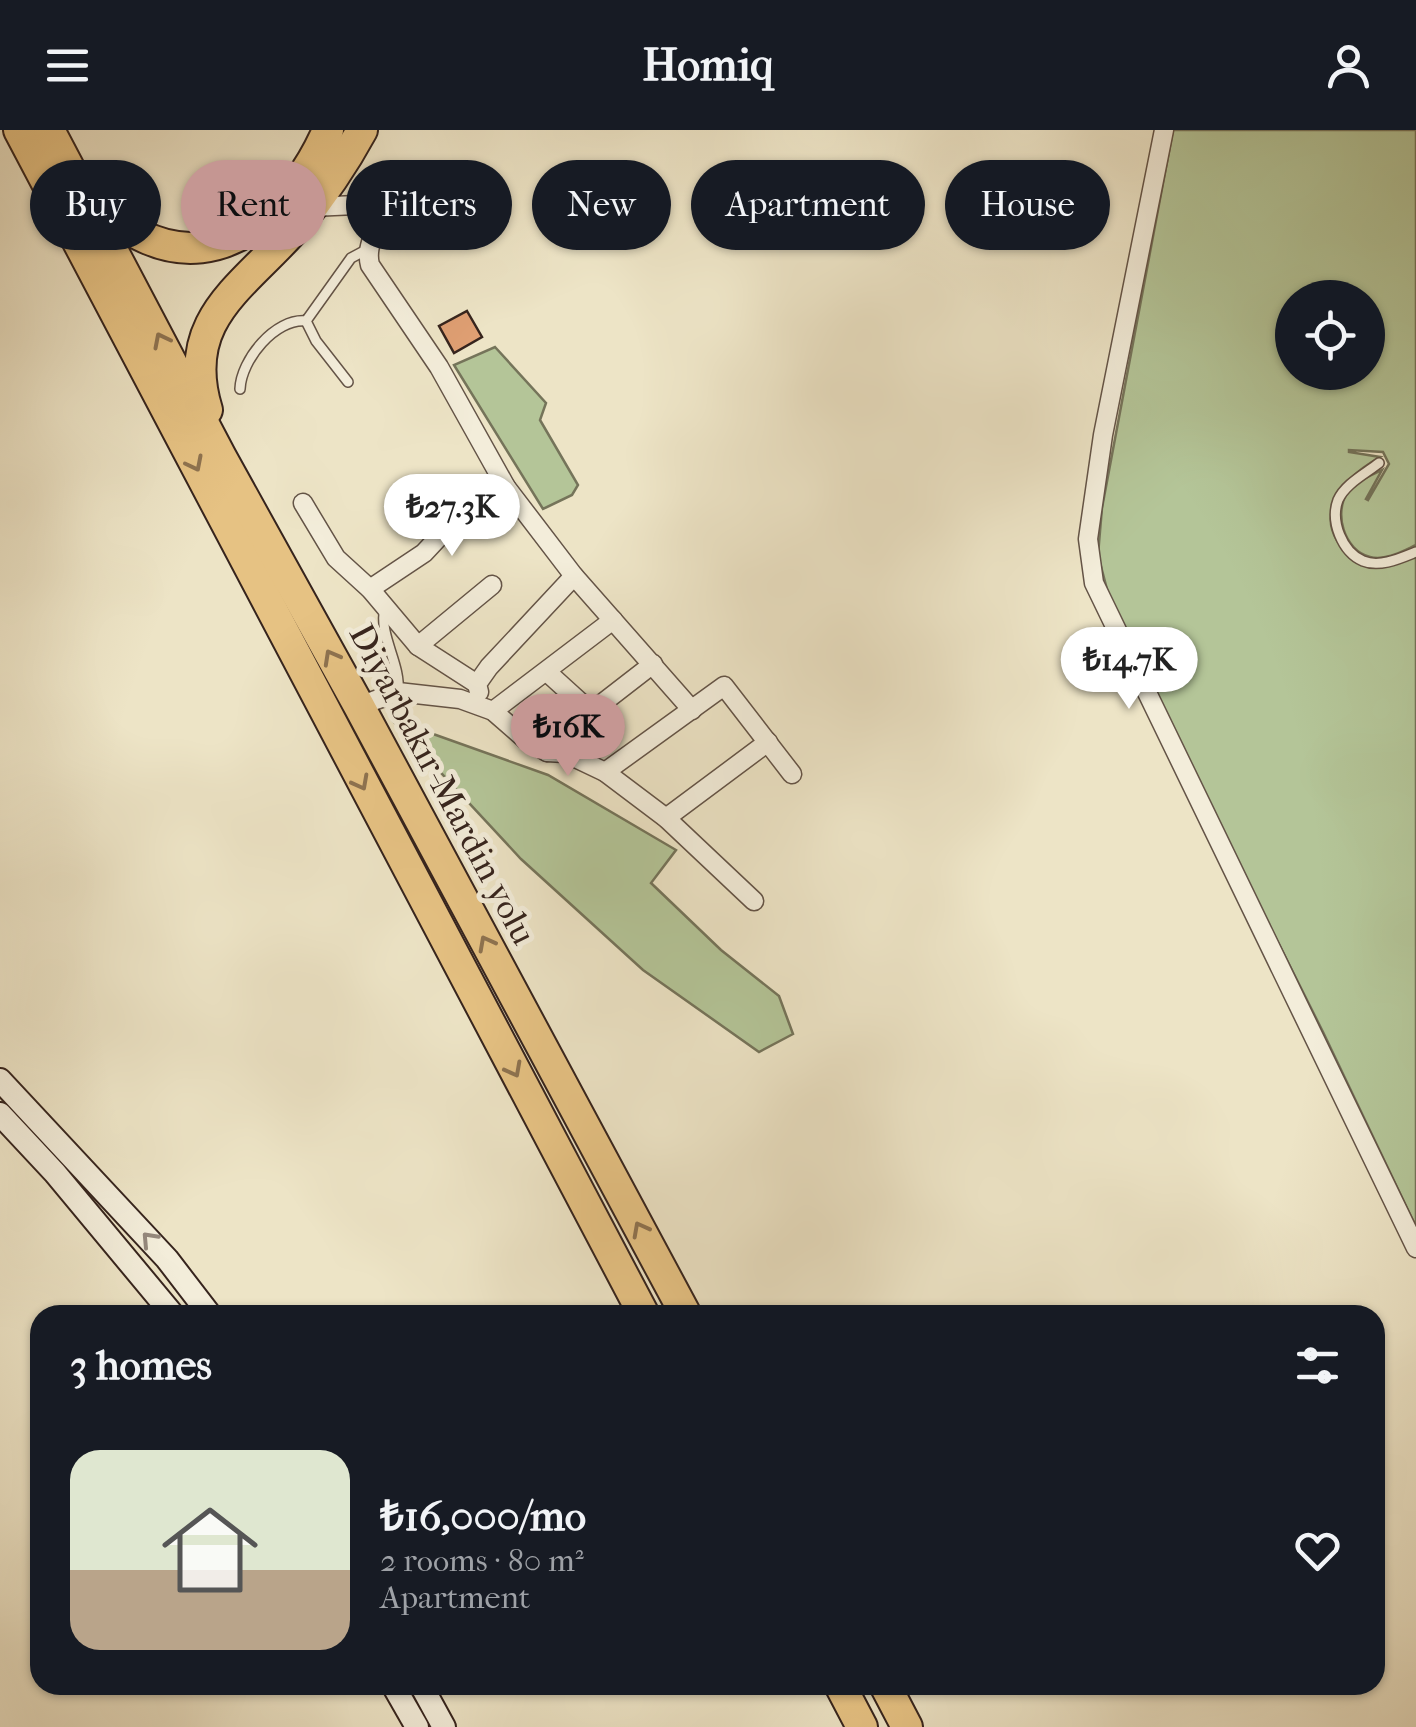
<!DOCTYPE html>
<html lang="en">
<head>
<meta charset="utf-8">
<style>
	body { margin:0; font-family:"IM FELL French Canon",serif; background:#242831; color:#f1f3f6; height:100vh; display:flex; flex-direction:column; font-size:38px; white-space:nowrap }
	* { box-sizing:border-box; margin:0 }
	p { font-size:32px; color:#9ea1a6 }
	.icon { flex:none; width:55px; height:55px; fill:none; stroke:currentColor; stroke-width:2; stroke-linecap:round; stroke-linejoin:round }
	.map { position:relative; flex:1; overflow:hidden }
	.side { position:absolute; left:30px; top:1175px; width:1355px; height:390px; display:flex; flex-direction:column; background:#171b24; border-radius:30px; box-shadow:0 2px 8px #0004 }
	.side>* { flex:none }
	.top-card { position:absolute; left:30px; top:30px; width:1358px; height:90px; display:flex; gap:20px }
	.tools { position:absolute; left:1275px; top:150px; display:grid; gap:20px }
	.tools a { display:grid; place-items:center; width:110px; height:110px; border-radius:50%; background:#171b24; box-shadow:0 2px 8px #0004; font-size:50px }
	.price { position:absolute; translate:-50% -85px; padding:0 22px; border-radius:35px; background:#fff; color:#222; font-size:32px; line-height:65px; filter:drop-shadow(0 2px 5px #0008) }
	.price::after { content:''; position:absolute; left:50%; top:60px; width:30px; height:22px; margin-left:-15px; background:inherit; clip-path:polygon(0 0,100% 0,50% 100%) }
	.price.on { background:#c59692; color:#111 }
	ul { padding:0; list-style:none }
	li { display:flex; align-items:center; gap:30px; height:250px; padding:0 40px }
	li span { display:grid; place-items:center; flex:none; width:280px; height:200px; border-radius:30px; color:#555 }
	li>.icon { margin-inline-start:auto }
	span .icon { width:120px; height:120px; fill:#fffc; stroke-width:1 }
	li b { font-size:42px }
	h2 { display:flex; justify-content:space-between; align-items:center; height:120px; padding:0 40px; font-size:42px }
	.tag { padding:0 35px; border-radius:45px; background:#171b24; box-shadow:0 2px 8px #0004; font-size:35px; line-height:90px }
	.tag.on { background:#c59692; color:#111 }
	header { display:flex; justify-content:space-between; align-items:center; height:130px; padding:0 40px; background:#171b24; font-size:45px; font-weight:800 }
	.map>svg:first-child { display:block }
</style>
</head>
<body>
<header><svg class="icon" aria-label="menu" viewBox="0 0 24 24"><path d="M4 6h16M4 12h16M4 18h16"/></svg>Homiq<svg class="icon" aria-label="person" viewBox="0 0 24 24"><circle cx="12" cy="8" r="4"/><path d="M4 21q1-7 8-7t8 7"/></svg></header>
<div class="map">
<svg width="1416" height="1597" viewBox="0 0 1416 1597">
	<rect width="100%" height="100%" fill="#ede4c6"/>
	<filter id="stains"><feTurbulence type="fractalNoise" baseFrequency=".002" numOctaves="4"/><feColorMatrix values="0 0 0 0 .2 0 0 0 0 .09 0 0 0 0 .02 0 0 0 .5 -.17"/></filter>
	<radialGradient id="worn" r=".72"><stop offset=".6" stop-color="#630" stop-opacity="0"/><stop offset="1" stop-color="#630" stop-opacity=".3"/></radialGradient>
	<g fill="#b4c598" stroke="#75745a" stroke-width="2.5" fill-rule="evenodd">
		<path d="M1173,0H1416V415C1403,421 1386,431 1370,427C1344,421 1333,382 1348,362C1356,351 1370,346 1382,340L1366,369L1368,370L1389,334L1383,322L1349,320V322L1380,327C1336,352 1307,393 1357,432L1416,425V1097L1323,902L1174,605L1108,463L1098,425L1102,378ZM1292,168H1368V242H1292Z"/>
		<path d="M495,217L546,273L540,290L578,355L572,365L543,379L454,235Z"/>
		<path d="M391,589L548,645L676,720L651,753L721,820L779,866L793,904L759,922L643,840L521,729Z"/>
	</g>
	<path fill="#df9f73" stroke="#36241d" stroke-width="2.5" d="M467,181L482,207L454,223L439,196Z"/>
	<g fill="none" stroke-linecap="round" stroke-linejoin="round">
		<defs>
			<g id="lane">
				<path d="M306,191L316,211L348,252"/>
				<path d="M240,259C241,230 275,188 306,191L351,128L366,120"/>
				<path d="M1379,333C1365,344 1345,354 1338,370C1330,391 1342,422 1363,431C1380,438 1401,428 1416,422"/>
				<path d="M385,478C378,505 401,533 398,562"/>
			</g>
			<g id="street">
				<path d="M1164,0L1103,305L1088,409L1094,453L1416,1118"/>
				<path d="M312,77L378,74C383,96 364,112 370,135L439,237L506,357L574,446L692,580"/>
				<path d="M303,373L336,428L370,459L418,516L477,554"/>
				<path d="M370,459L424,423L452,393L506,357"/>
				<path d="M418,516L492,455"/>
				<path d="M547,542L591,582"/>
				<path d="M479,562L477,554L489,537L574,446"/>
				<path d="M359,576L398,562L460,569L493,581L525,609L547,622L565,623L605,642L666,688L754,771"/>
				<path d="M493,581L613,490"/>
				<path d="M547,622L591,582L653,534"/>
				<path d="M605,642L724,556L792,644"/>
				<path d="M666,688L768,612"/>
			</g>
			<g id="secondary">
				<path d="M0,950L167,1129L210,1185"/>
				<path d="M0,984L55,1043L173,1185"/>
				<path d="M393,1555L417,1597"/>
				<path d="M421,1555L444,1597"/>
			</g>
			<g id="highway">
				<path d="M19,0L644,1185"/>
				<path d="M49,0L221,327L359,576L686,1185"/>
				<path d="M92,65C106,79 122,96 140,105C226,149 297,72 328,0"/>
				<path d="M207,280C179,189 244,157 296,97C321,67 343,35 362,0"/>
				<path d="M840,1555L862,1597"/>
				<path d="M885,1555L907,1597"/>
			</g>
		</defs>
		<use href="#lane" stroke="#645447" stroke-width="12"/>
		<use href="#street" stroke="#645447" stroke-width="21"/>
		<use href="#secondary" stroke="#36241d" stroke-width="26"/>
		<use href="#highway" stroke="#36241d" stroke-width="34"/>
		<use href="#lane" stroke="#f3edda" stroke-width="9"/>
		<use href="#street" stroke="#f3edda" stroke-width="18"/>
		<use href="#secondary" stroke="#f3edda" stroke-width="22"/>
		<use href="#highway" stroke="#e6c283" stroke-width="30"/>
	</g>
	<defs><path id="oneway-chevron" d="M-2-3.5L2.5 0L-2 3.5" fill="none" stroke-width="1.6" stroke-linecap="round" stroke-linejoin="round" transform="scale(2.5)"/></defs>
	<g stroke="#8e7350">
		<use href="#oneway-chevron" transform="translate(161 210) rotate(-117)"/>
		<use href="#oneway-chevron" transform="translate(195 334) rotate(63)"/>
		<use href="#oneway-chevron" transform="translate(331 527) rotate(-119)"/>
		<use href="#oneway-chevron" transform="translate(361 653) rotate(62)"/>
		<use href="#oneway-chevron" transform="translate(486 813) rotate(-118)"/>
		<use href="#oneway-chevron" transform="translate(514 940) rotate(62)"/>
		<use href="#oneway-chevron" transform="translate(640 1099) rotate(-118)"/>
	</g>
	<use stroke="#94887c" href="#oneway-chevron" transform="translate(149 1109) rotate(-133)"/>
	<g text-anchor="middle" stroke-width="10" stroke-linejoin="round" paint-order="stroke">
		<g font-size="35" fill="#36241d" stroke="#f3edda">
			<text transform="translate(443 654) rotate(62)" y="12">Diyarbakır-Mardin yolu</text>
		</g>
	</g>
	<rect width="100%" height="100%" filter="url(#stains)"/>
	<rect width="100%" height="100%" fill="url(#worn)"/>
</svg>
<div class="tools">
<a><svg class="icon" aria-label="locate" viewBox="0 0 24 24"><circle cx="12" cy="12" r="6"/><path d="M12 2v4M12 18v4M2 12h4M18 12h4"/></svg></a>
</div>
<b class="price" style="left:452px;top:429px">₺27.3K</b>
<b class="price" style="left:1129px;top:582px">₺14.7K</b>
<b class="price on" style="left:568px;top:649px">₺16K</b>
<div class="top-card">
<a class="tag">Buy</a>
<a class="tag on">Rent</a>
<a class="tag">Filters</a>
<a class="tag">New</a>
<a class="tag">Apartment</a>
<a class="tag">House</a>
</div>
<section class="side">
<h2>3 homes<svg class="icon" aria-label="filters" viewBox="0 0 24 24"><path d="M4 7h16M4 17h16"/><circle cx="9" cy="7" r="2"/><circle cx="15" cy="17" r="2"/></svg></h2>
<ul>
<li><span style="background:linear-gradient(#dfe7d0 60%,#b9a48a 0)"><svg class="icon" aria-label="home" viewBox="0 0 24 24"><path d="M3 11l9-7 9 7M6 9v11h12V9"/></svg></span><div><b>₺16,000/mo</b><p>2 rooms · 80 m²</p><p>Apartment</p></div><svg class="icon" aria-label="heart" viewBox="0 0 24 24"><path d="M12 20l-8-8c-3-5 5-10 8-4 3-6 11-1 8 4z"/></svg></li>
</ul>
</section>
</div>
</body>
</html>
